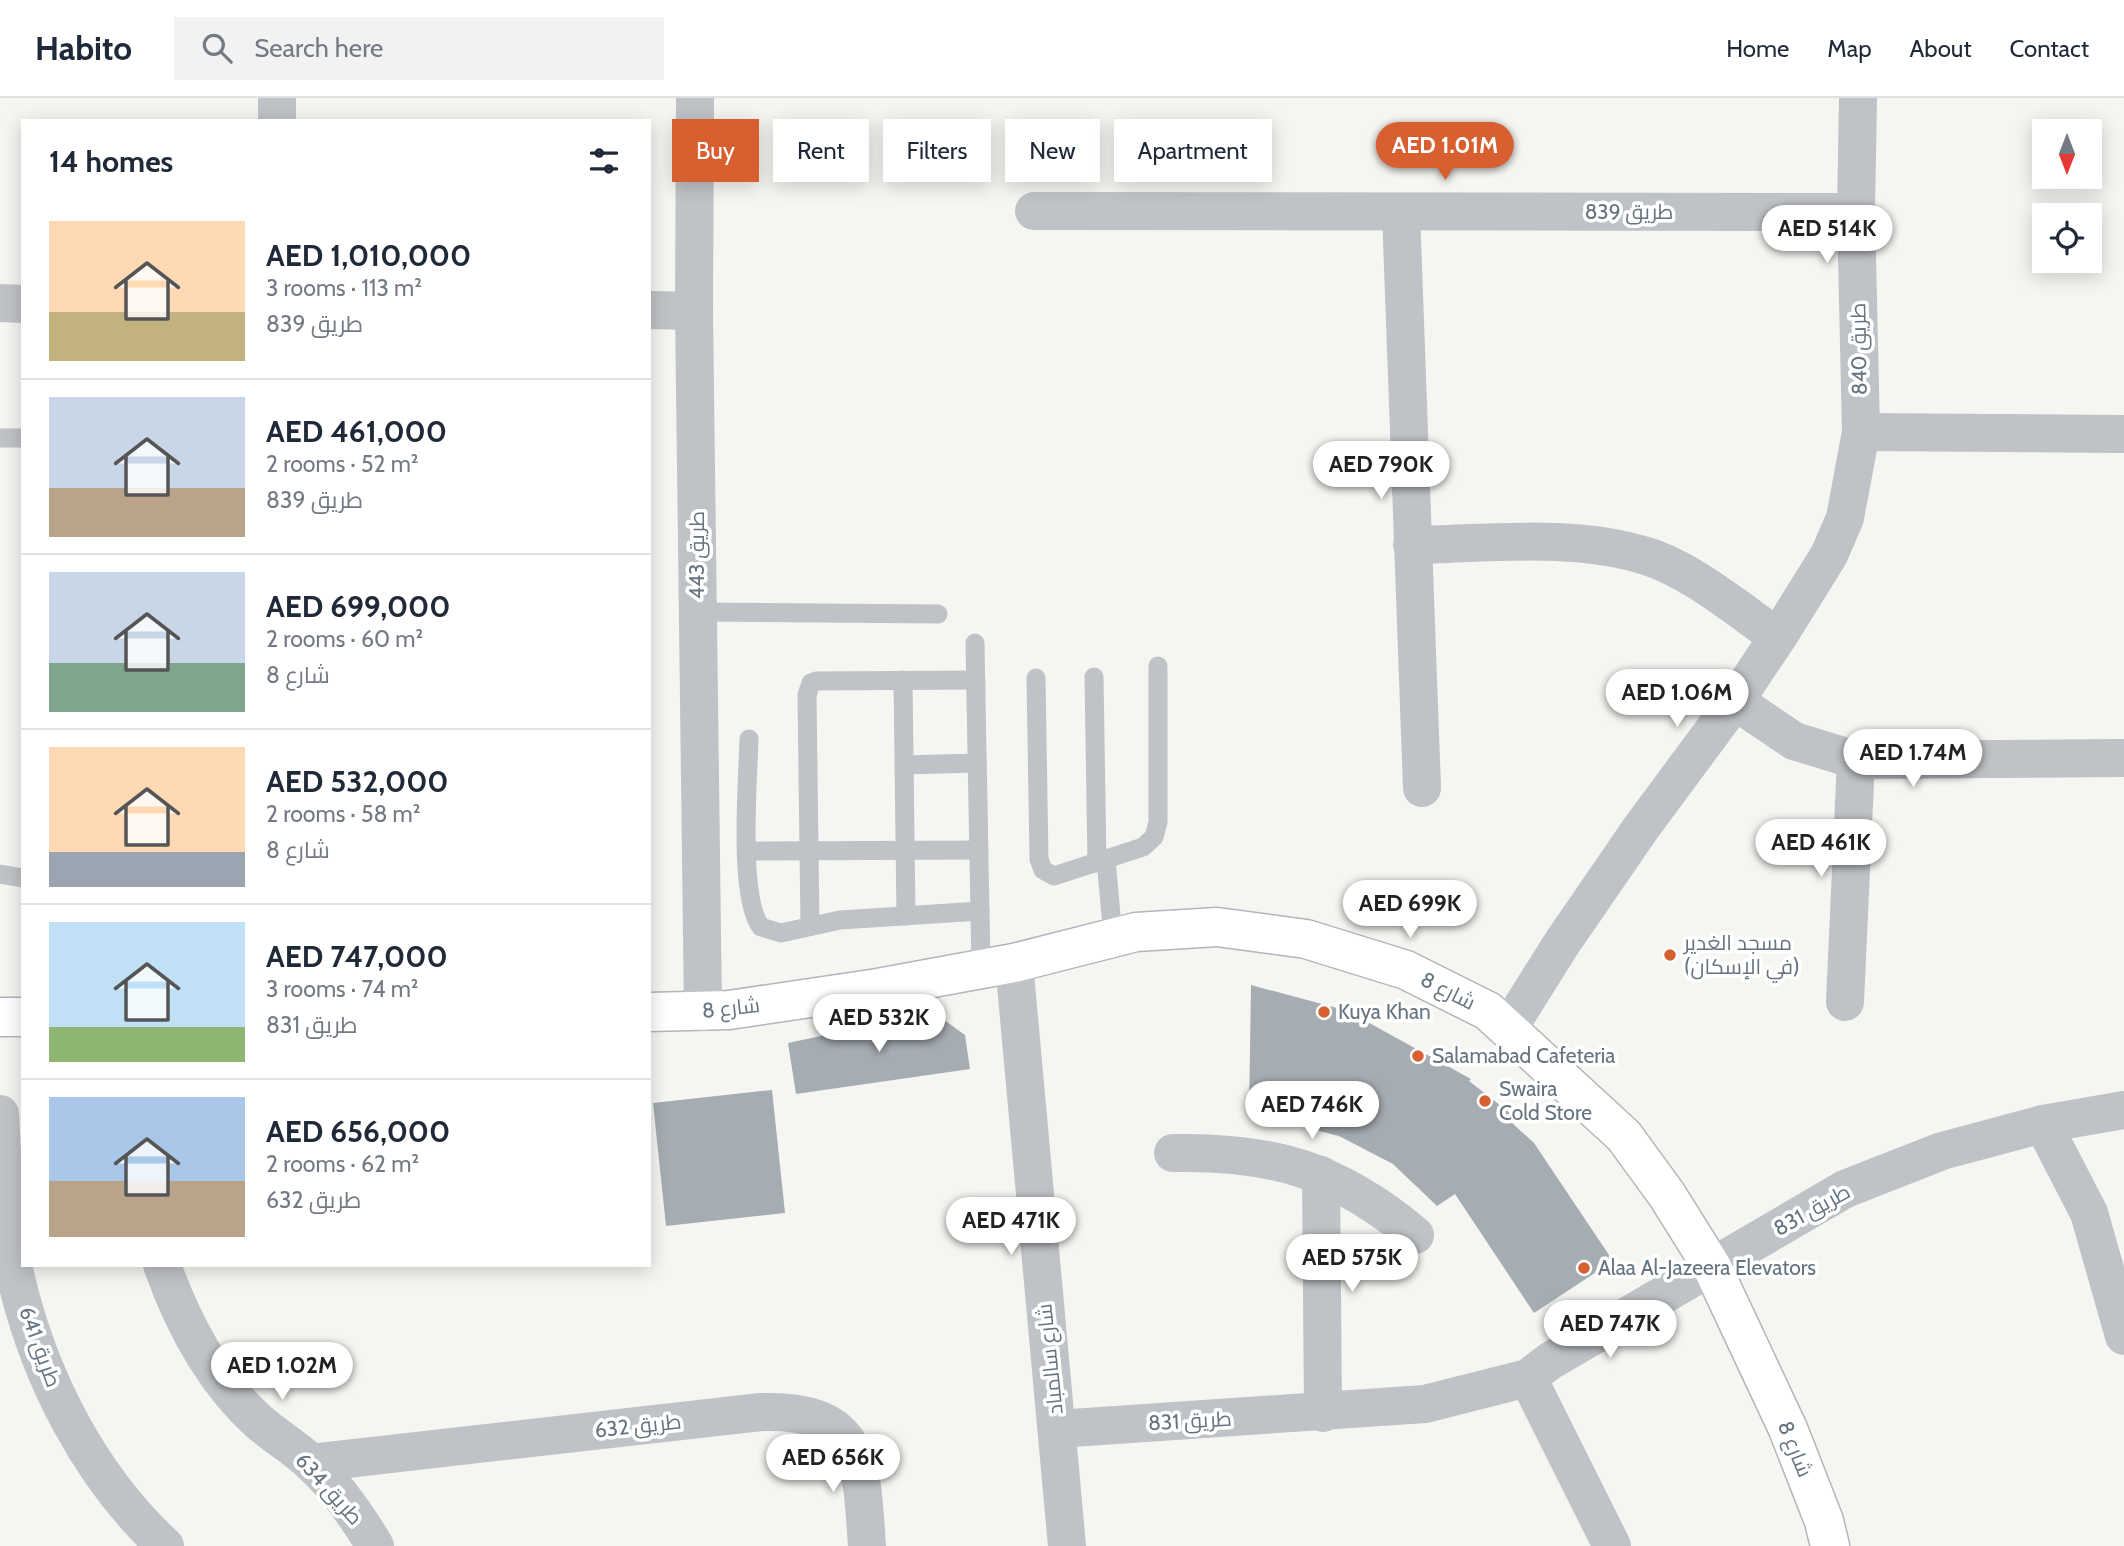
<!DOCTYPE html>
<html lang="en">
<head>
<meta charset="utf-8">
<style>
	body { margin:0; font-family:Cabin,Cairo,sans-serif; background:#f2f2f3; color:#1f2937; height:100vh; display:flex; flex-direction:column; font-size:26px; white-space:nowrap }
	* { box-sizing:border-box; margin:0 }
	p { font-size:23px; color:#747a83 }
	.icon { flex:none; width:38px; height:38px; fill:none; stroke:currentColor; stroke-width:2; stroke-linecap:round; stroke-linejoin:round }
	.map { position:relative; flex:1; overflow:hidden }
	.drawer { position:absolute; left:21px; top:21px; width:630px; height:1148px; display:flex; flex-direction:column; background:#fff; border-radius:0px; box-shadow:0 4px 18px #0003 }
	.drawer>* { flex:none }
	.top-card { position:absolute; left:672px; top:21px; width:665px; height:63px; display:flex; gap:14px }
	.needle { width:46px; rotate:180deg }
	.fabs { position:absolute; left:2032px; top:21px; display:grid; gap:14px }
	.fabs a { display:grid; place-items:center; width:70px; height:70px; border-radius:0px; background:#fff; box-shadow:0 4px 18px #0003; font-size:35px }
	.price { position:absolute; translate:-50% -60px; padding:0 16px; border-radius:24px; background:#fff; color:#222; font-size:23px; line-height:46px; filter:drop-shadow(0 2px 4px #0008) }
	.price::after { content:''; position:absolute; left:50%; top:42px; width:21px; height:16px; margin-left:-10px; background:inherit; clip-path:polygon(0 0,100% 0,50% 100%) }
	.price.active { background:#d85f30; color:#fff }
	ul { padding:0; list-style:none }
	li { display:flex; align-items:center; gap:21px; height:175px; padding:0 28px }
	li+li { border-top:2px solid #e0e1e3 }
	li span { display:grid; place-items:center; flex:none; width:196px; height:140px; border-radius:0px; color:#555 }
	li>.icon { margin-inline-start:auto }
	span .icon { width:84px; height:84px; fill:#fffc; stroke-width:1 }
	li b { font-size:30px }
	h2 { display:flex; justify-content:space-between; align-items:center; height:84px; padding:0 28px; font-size:30px }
	.pill { padding:0 24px; border-radius:0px; background:#fff; box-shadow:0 4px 18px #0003; font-size:24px; line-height:63px }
	.pill.active { background:#d85f30; color:#fff }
	header { display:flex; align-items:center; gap:42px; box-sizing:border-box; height:98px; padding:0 35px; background:#fff; border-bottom:2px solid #e0e1e3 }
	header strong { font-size:33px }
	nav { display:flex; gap:38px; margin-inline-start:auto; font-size:24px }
	.search { width:490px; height:63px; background:#f2f2f3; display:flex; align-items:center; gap:18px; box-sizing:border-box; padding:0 24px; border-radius:0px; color:#747a83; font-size:26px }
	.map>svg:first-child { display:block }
</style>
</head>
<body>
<header>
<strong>Habito</strong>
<div class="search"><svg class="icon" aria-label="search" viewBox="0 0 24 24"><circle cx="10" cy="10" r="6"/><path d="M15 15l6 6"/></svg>Search here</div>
<nav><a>Home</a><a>Map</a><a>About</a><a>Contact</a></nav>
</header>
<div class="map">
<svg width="2124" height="1448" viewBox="0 0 2124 1448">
	<rect width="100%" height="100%" fill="#f5f6f2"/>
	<g fill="#a5acb2">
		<path d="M1251,887L1363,917L1362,921L1471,981L1469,983L1514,1018L1510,1023L1534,1045L1613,1163L1534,1215L1455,1096L1437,1108L1393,1066L1339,1038L1249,1015Z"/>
		<path d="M933,914L965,937L970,971L796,996L788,945Z"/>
		<path d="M772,992L785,1115L666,1128L653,1005Z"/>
	</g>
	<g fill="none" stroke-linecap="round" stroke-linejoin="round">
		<defs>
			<g id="secondary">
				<path d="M649,914L729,912L878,890L1014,865L1136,834L1217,829L1306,841L1406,872L1488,913L1624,1038L1667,1097L1712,1169L1788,1331L1824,1423L1830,1448"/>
				<path d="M0,919H23"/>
			</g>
		</defs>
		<use href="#secondary" stroke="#b1b6ba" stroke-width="41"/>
		<g stroke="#bfc2c6" stroke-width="19">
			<path d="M0,340H23"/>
			<path d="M698,514L938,516"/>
			<path d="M975,545L981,869"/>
			<path d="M1094,579L1097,765"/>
			<path d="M1036,580L1039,761L1043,772L1054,778L1143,749L1154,739L1158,724V568"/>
			<path d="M903,582L906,818"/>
			<path d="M749,641C748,681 738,800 761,829L781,835L840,822L980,813"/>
			<path d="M904,667L977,665"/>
			<path d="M747,753L979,752"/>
			<path d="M1106,762L1113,839"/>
			<path d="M0,776L23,780"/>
			<path d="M810,828L807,597L811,585L816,583L976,582"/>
		</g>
		<g stroke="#bfc2c6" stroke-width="38">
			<path d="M277,0V23"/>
			<path d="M695,0L694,213L703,914"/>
			<path d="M1034,113L1856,114"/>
			<path d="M1401,114L1422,690"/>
			<path d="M0,205L23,206"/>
			<path d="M649,212L694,213"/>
			<path d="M1861,334L2124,336"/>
			<path d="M1412,447C1488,446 1572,435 1646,458C1690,471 1740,513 1778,539"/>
			<path d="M1735,603L1794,643L1856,662L2124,660"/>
			<path d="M1014,865L1067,1448"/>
			<path d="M1845,904L1856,662"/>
			<path d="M1508,931L1562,845L1641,730L1735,603L1778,539L1829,457L1845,420L1861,334L1856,114L1858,0"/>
			<path d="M0,1016C3,1071 4,1127 16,1180C39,1279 90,1379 165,1448"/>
			<path d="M2043,1026L2089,1115L2124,1238"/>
			<path d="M1173,1055C1273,1053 1337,1072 1415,1137"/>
			<path d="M1321,1077L1323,1315"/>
			<path d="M162,1167C183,1226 212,1282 259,1324C275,1338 294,1349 310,1364C336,1387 357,1418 375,1448"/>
			<path d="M1528,1280L1612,1448"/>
			<path d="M1057,1331L1425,1306L1528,1280L1550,1263L1845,1091L1942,1053L2043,1026L2124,1012"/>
			<path d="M311,1365L761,1314C864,1311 861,1365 867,1448"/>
		</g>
		<use href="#secondary" stroke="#fff" stroke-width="38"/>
	</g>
	<g fill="#d85f30" stroke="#fff" stroke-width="2.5">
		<circle cx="1670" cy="857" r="7"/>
		<circle cx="1324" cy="914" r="7"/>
		<circle cx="1418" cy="958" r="7"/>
		<circle cx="1485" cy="1003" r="7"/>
		<circle cx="1584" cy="1170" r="7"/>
	</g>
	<g text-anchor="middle" stroke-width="7" stroke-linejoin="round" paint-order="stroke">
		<g font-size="21" fill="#667481" stroke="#fff">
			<text x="1629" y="121">طريق 839</text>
			<text transform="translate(1859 251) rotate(-91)" y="7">طريق 840</text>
			<text transform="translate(697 457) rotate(-90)" y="7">طريق 443</text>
			<text transform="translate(1448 893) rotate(27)" y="7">شارع 8</text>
			<text transform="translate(731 910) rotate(-6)" y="7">شارع 8</text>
			<text transform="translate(1812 1112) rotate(-29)" y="7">طريق 831</text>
			<text transform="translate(40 1249) rotate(70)" y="7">طريق 641</text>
			<text transform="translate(1050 1261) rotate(-96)" y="7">شارع سالمباد</text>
			<text transform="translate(1190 1323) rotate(-3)" y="7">طريق 831</text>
			<text transform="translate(638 1328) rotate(-6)" y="7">طريق 632</text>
			<text transform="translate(1795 1351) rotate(68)" y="7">شارع 8</text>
			<text transform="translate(329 1391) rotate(48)" y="7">طريق 634</text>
		</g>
		<g font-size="21" fill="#667481" stroke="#fff" text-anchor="start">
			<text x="1684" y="852">مسجد الغدير<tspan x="1684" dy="24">(في الإسكان)</tspan></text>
			<text x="1338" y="921">Kuya Khan</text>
			<text x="1432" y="965">Salamabad Cafeteria</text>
			<text x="1499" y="998">Swaira<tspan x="1499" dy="24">Cold Store</tspan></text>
			<text x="1598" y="1177">Alaa Al-Jazeera Elevators</text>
		</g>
	</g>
</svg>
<div class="fabs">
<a><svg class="needle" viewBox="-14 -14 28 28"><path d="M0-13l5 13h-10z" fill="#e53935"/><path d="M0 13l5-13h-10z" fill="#747a83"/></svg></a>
<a><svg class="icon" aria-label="locate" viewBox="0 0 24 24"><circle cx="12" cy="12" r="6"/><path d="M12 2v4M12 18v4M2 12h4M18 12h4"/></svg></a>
</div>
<b class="price active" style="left:1445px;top:84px">AED 1.01M</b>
<b class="price" style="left:1827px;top:167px">AED 514K</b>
<b class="price" style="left:1381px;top:403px">AED 790K</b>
<b class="price" style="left:1677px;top:631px">AED 1.06M</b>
<b class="price" style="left:1913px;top:691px">AED 1.74M</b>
<b class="price" style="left:1821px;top:781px">AED 461K</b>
<b class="price" style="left:1410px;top:842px">AED 699K</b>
<b class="price" style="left:879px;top:956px">AED 532K</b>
<b class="price" style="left:1312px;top:1043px">AED 746K</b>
<b class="price" style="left:1011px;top:1159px">AED 471K</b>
<b class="price" style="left:1352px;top:1196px">AED 575K</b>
<b class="price" style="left:1610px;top:1262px">AED 747K</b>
<b class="price" style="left:282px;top:1304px">AED 1.02M</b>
<b class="price" style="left:833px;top:1396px">AED 656K</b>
<div class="top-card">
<a class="pill active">Buy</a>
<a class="pill">Rent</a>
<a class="pill">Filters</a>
<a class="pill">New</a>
<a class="pill">Apartment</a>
</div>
<section class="drawer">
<h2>14 homes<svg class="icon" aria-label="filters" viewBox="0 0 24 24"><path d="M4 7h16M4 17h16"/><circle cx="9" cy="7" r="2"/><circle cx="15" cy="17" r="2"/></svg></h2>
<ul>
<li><span style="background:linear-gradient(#ffd9b3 65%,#c2b280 0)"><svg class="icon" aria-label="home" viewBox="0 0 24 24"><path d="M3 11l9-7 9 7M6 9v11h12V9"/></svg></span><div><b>AED 1,010,000</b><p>3 rooms · 113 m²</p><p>طريق 839</p></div></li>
<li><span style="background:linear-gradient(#c9d6e8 65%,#b9a48a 0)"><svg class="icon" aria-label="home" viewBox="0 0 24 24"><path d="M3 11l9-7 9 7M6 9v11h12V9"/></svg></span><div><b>AED 461,000</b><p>2 rooms · 52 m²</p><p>طريق 839</p></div></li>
<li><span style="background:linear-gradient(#c9d6e8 65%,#7fa58c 0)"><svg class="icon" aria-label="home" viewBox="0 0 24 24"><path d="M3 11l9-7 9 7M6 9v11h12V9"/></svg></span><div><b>AED 699,000</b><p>2 rooms · 60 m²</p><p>شارع 8</p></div></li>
<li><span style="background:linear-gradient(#ffd9b3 75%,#9aa5b1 0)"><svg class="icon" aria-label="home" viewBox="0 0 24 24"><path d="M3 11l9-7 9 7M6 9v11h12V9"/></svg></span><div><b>AED 532,000</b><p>2 rooms · 58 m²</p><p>شارع 8</p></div></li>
<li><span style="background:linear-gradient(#bfe0f5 75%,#8fb573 0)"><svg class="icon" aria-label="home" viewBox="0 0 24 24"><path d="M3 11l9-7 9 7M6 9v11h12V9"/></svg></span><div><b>AED 747,000</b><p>3 rooms · 74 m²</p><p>طريق 831</p></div></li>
<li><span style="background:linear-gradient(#a9c7e8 60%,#b9a48a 0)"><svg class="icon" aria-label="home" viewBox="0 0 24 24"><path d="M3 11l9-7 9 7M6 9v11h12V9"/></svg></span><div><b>AED 656,000</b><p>2 rooms · 62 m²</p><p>طريق 632</p></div></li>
</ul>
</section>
</div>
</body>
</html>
